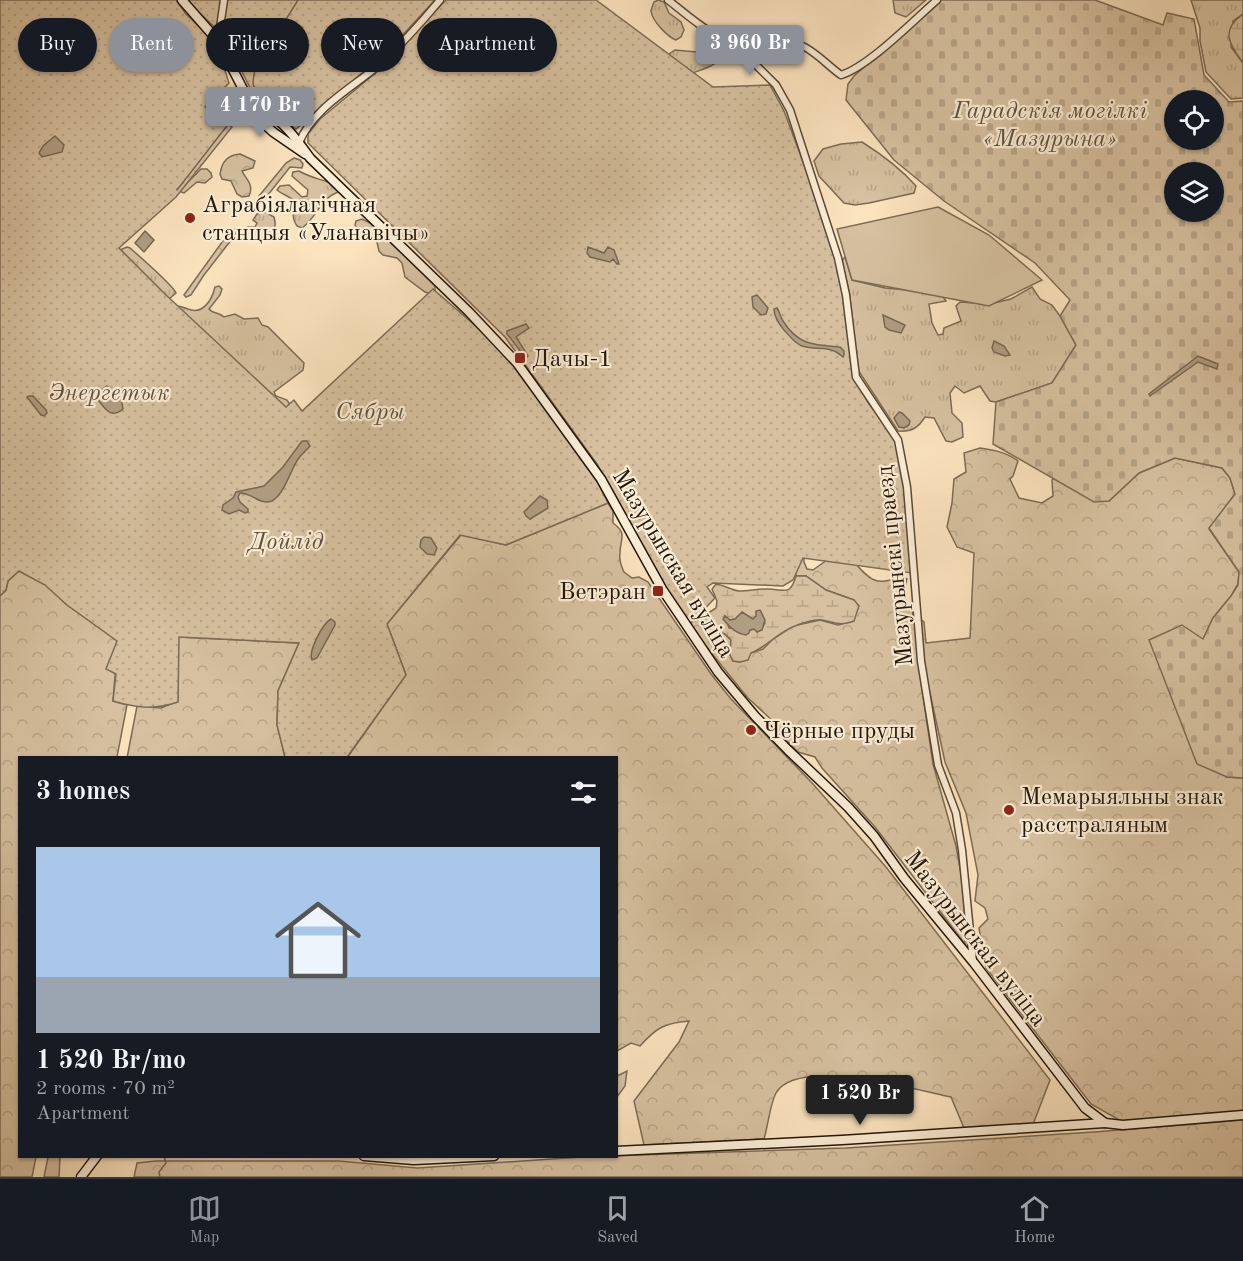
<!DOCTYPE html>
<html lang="en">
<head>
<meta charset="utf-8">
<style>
	body { margin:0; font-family:"Old Standard TT",serif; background:#20242c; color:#f1f3f6; height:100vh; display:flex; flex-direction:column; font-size:22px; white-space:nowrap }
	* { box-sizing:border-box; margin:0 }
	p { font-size:20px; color:#9ea1a6 }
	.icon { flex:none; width:33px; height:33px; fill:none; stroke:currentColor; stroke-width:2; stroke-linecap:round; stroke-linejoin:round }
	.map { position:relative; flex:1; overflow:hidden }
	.side { position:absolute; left:18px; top:756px; width:600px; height:402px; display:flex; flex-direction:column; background:#171b24; border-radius:0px; box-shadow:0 2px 4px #0004 }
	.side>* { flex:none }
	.guide { position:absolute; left:18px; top:18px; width:600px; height:54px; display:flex; gap:12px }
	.tools { position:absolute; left:1164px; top:90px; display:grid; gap:12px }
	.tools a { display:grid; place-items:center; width:60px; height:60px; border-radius:50%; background:#171b24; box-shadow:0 2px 4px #0004; font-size:30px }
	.price { position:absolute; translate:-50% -51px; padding:0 14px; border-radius:6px; background:#8c9099; color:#fff; font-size:20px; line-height:39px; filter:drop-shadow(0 2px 3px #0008) }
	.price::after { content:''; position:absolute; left:50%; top:36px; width:18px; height:14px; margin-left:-9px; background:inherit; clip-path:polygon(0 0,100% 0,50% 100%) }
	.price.selected { background:#222; color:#fff }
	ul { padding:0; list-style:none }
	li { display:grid; align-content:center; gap:12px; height:318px; padding:0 18px }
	li span { display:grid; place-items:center; height:186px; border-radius:0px; color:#555 }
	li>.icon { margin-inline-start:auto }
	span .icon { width:108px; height:108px; fill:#fffc; stroke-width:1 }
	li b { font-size:26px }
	h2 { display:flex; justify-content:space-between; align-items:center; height:72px; padding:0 18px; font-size:26px }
	.pill { padding:0 21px; border-radius:27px; background:#171b24; box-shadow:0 2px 4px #0004; font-size:21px; line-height:54px }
	.pill.selected { background:#8c9099; color:#fff }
	.tabs { display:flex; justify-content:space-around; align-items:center; height:84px; border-top:2px solid #363941; background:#171b24; font-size:16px; color:#9ea1a6 }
	.tabs a { display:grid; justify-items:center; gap:3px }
	.tabs .selected { color:#8c9099 }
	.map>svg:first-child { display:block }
</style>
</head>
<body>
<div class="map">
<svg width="1243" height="1177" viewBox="0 0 1243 1177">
	<defs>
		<pattern id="grass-tufts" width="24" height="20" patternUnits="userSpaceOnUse" patternTransform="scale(1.5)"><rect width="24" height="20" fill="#d6c09f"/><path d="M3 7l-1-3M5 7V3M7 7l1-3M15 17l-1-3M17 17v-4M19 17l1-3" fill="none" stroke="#b7a488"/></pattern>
		<pattern id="forest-crowns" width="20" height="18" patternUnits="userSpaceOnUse" patternTransform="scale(1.5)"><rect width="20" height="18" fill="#d6c09f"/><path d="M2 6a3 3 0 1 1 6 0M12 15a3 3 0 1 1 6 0" fill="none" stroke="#b7a488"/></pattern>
		<pattern id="wetland-marsh" width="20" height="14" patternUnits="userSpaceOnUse" patternTransform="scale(1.5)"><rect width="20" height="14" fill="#d6c09f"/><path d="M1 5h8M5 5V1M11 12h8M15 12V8" fill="none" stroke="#b7a488"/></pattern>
		<pattern id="cemetery-stones" width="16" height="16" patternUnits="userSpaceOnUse" patternTransform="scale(1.5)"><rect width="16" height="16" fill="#d6c09f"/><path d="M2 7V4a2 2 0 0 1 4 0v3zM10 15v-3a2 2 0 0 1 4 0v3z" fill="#b7a488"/></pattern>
		<pattern id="garden-dots" width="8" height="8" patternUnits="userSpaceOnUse" patternTransform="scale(1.5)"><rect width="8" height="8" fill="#d6c09f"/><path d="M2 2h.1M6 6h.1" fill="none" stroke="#b7a488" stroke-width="1.8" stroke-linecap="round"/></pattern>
	</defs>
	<rect width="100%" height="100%" fill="#fbe3be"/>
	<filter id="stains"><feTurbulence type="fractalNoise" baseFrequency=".00333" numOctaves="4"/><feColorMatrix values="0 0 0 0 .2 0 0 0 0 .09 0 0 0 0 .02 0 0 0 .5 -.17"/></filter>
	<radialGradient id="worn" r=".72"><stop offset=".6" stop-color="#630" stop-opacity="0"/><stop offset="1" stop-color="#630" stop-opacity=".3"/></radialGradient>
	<g fill="url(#grass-tufts)" stroke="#7c6b54" stroke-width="1.5">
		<path d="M658,0L664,2L669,13L681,22L684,30L681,37L676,40C668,37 652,21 651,11C651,10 654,2 654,2Z"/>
		<path d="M893,0H926L906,17L895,13Z"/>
		<path d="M1191,0H1243V14L1233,21L1231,47L1243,63V98L1231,99L1206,72L1200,41V28Z"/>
		<path d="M712,42L720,45L723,52C720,66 702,69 690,74L657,62L675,50L697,52Z"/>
		<path d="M862,142C881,154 901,169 916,186L914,193L869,203L855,205L844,203L819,176L814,161L823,149L841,144Z"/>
		<path d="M299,171C312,179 328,180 338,187V192C321,198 317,217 302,228L297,226C291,217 293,211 297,203C289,195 284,196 277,190L280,186L289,185L302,197L307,196L308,190L292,176L293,172Z"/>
		<path d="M265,212L274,217C277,227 274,235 265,241L249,230L248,227H255L257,223L253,220L257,214Z"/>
		<path d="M362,219L370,223L428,278L435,286V292L431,294L425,292L405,277L402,263L397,258L383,255L379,251L376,238C366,235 360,234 355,225L356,221Z"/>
		<path d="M127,247L130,248C138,255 173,286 176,293L169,299H164L122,254V249Z"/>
		<path d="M845,257L852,280L885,288L940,293L946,301L929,304L932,323L938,335L943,334L944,328L961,321L956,306L960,302L990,304L1011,299L1032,287L1040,299L1052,305L1060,316L1076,345L1052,383L996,402L990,401L980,386L964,393L955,386L950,393L952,413L962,423L963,437L952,442L946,441L934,418L925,417C918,428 912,432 898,431L858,370L849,291L842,261Z"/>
		<path d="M219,286L222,289L220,295L209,309C213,314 219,312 224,317L235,314L244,319L258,318L262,325L268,327L304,363L303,370L274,392L276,396L287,400L291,406L285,412L173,307C180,305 181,307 188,309C203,315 212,300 215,287Z"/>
	</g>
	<g fill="url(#forest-crowns)" stroke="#7c6b54" stroke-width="1.5">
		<path d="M240,154L255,161L253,168L242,171C247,181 254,184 249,196L242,197L237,194L231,181L222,179L220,174C222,161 228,155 240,154Z"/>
		<path d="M294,158L300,160L303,164L302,168L290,167L264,200L259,199V196L286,163Z"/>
		<path d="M201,169H207L211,173L212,177L205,183L197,182L184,193L181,192V189Z"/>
		<path d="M237,228L238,230L235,235L204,275L191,295L186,297L184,295L230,231Z"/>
		<path d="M980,448C994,450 1006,452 1018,461L1013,476L1010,479L1019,498L1042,503L1053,496L1052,480L1058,475L1109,501L1139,473L1175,458L1222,468L1230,478L1235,494L1209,529L1239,572L1238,584L1231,596L1213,618L1203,639L1226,777L1243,778V1111L1121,1121L1091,1104L986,968L979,928L988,919L985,908L975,901L978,875L966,813L945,762L923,661L919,618L924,622L926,643L970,638L974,553L957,547L947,527L952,503L954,479L966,472L964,453Z"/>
		<path d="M608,503L613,511V523C628,534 620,538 620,553C619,560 621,566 624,572L632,578L639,577L648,582L711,674L731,699L813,784L886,867L1050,1080L1032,1127L964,1128L951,1097C917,1090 797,1056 776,1093C770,1104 768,1126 764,1139L644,1145L634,1101L679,1042L689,1021C664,1023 656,1028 640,1046L631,1043L617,1051L616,758H347L406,675L387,624L461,535L506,545Z"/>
		<path d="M804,556V562L807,569L813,570L827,560L853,561C869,579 877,588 900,576L907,579L904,591L906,602L912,610L916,629L918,662L933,764L956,846L964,891L965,944L875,827L822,768L815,757L798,752L782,736L777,725L747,697L688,624L687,613L695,621L702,617L711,630L725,634L731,640L730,655L733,661L740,662L751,653L763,649L773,639L793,626L820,620L838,625L854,621V600L826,590L806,576H796L793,560Z"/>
		<path d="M19,571L45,584L67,605L118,641L113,701L127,705L117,757L20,758V1156L36,1157L32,1177H0V596L6,590L8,581Z"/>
		<path d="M178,637L299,643L278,691L277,725L285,757L127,758L137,706L161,708L178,701Z"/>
		<path d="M627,1071L625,1086L617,1097V1076Z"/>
		<path d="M1243,1120V1177H134L137,1163L156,1161H339L417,1168L581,1157L846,1148L1094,1132Z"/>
		<path d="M48,1157H60L59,1177H44Z"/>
	</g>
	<g fill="url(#wetland-marsh)" stroke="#7c6b54" stroke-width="1.5" fill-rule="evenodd">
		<path d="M1243,14V63C1229,44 1220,30 1243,14Z"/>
		<path d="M796,576H806L826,590L854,600L859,606L854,621C839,626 837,623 822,620C815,619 802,623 795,626C778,632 767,647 751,653L748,660L740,662L733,661L730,655L731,640L725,634L711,630L702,617L716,608L717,601L712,589L716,584C724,585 731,590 739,591C748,591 758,589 768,589C784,589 790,597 796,576ZM761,612L765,623L762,628L749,630L729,628L725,616L730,620L736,619L738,616L753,619Z"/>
	</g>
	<path fill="url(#cemetery-stones)" stroke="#7c6b54" stroke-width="1.5" fill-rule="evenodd" d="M940,0H1095L1163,25L1167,13L1194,19L1204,75L1229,102L1243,101V778L1227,777L1197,764L1149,640L1182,625L1203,639L1213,618L1231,596L1238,585L1239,572L1209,528L1235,494L1230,478L1222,468L1175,458L1139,473L1109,501L1094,502L993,444L996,402L1052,383L1076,345L1060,316L1070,300L1035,263L944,201L894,160L846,100L848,84L854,76ZM1174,100H1214V140H1174ZM1174,172H1214V212H1174Z"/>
	<g fill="url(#garden-dots)" stroke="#7c6b54" stroke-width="1.5">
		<path d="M0,0H176L186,14L216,43L229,83L205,107L232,127L176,197L119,248L165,294L286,407L294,400L302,411L433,289L494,342L522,375L575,448L597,481L608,503L506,545L460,535L387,624L406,675L347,757H285L277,725L278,691L299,643L179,637L178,702C155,710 136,708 113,701L116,674L106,669L117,641L67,605L45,585L19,571L8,581L6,590L0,596Z"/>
		<path d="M186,0H435L387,52L296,129L258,103L223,35Z"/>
		<path d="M446,0H596L713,87L770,85L784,111L817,199L836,259L844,295L859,387L869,404L898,441L906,488L912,573L803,558L793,580L783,586L713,583L707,587L715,598L690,624L656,572L597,464L505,337L308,143V134L320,119L378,71Z"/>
	</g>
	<path fill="#d6c09f" stroke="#7c6b54" stroke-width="1.5" d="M938,207L989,235L1042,280L989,306L852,280L837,229Z"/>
	<g fill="#b19d81" stroke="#776751" stroke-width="1.5">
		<path d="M55,136L64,145L62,152L42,157L39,153L43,146Z"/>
		<path d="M145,231L154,240L144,252L135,243Z"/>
		<path d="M588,247L604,253L608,247L614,250L619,264H617L613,259L610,262L590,257L587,253Z"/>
		<path d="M757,295L768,308L766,314L761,315L753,307L752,297Z"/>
		<path d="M777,308C780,313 780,316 783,321C798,345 813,345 840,347L844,351V355L843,357C829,344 818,351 802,346C794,343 790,336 784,330C779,324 774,317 774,309Z"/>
		<path d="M883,315L905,325L901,333L889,330L885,327Z"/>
		<path d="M526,324L529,328L516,337L528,356L526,358L507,334V331Z"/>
		<path d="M994,341L1004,346L1010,355L1005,356L994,352L992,348Z"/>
		<path d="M1198,356L1218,364L1217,369L1198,362L1150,396L1149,394Z"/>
		<path d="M107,386L121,398L123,409C110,420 104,407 96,397V394Z"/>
		<path d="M29,396H33L46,410L47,413L44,416L41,415L27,397Z"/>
		<path d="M899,412L902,413L910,421L909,425L904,428L899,427L894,418Z"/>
		<path d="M302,441H307L310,446C306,451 300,455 297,461C290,471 282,502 267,502C257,502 251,493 240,493L238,497L240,502L248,509V512L245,513L239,510L229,514L222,510L223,505L233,498L236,492L264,486L283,467Z"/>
		<path d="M540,496L547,500L548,508L530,519L526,516L524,512Z"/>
		<path d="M424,537L431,538L437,548L434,555L427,554L420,547L421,540Z"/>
		<path d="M760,610L765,620L762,630L757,632L754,629L750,630L749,633L746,635C736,634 729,627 723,619L725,616L730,620L735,619L742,612L753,619L756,616V611Z"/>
		<path d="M331,619L335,622V625L317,658L312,660C308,652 322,624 331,619Z"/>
	</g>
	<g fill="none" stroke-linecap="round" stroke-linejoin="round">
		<g stroke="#776751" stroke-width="1.5">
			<path d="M255,101L253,81L255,69L298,0"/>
			<path d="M177,190L230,122L240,113"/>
			<path d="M160,1177L159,1172L166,1163L164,1156"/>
		</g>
		<defs>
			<g id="street">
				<path d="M668,0C689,16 712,39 739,42C759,44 780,38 800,45C813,49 828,66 841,75C868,67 914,20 937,0"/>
				<path d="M720,37L731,47L755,64L776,85L790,110L838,258L846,295L856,377L898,440L907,487L921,661L938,765L956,813L962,850L973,962"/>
				<path d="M218,41L224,0"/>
				<path d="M299,143C313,108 352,88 379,65C401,45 421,23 440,0"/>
			</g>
			<g id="secondary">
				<path d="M182,0L218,41L258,118L273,132L305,154"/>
				<path d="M251,107C278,112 295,137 310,158L469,312L517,363L601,479L662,589L718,672L755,716L788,750L848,807L874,836L904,878L974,963L1085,1108L1105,1123L1123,1125L1243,1115"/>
				<path d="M616,1151L842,1140L1105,1123"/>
				<path d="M364,1156L414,1160L494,1156"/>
				<path d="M81,1177L97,1156"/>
			</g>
		</defs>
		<use href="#street" stroke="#584937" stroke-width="9"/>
		<use href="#secondary" stroke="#21160a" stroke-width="11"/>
		<use href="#street" stroke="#fcedd5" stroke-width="6"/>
		<use href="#secondary" stroke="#fcedd5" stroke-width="8"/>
	</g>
	<g fill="#8f2418" stroke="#fcedd5" stroke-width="2">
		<circle cx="190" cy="218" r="6"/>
		<rect x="514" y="352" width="12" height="12" rx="3"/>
		<rect x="652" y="585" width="12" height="12" rx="3"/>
		<circle cx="751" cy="730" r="6"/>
		<circle cx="1009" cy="810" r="6"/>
	</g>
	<g text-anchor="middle" stroke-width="4.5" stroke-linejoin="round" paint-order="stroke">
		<g font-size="24" font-style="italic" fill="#60523e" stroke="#fcedd5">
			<text x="1050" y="118">Гарадскія могілкі<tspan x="1050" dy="28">«Мазурына»</tspan></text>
			<text x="109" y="400">Энергетык</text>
			<text x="370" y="419">Сябры</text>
			<text x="286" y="549">Дойлід</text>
		</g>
		<g font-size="24" fill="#21160a" stroke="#fcedd5" text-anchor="start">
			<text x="202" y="212">Аграбіялагічная<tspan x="202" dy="28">станцыя «Уланавічы»</tspan></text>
			<text x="532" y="366">Дачы-1</text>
			<text x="646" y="599" text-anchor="end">Ветэран</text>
			<text x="763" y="738">Чёрные пруды</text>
			<text x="1021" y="804">Мемарыяльны знак<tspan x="1021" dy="28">расстраляным</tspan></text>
		</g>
		<g font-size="24" fill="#21160a" stroke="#fcedd5">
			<text transform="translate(674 563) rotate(59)" y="8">Мазурынская вуліца</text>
			<text transform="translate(894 566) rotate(-96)" y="8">Мазурынскі праезд</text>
			<text transform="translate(976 938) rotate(52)" y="8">Мазурынская вуліца</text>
		</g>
	</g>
	<rect width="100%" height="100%" filter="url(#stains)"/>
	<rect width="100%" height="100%" fill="url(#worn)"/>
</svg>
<div class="tools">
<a><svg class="icon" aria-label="locate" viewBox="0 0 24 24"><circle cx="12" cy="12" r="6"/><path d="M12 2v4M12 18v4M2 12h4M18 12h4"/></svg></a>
<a><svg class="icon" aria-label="layers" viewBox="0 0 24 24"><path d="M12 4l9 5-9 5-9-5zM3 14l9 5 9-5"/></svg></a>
</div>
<b class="price" style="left:750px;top:76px">3 960 Br</b>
<b class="price" style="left:260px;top:138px">4 170 Br</b>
<b class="price selected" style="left:860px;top:1126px">1 520 Br</b>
<div class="guide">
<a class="pill">Buy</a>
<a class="pill selected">Rent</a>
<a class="pill">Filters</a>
<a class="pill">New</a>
<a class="pill">Apartment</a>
</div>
<section class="side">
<h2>3 homes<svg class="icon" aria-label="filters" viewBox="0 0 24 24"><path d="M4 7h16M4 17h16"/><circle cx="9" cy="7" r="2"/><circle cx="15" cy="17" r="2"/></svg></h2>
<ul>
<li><span style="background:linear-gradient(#a9c7e8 70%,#9aa5b1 0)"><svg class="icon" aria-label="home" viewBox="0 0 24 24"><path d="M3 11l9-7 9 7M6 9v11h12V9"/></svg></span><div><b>1 520 Br/mo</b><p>2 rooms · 70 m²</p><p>Apartment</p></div></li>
</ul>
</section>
</div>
<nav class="tabs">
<a class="selected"><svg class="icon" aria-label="map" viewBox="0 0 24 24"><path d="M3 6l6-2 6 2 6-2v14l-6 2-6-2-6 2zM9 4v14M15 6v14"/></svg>Map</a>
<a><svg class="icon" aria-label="saved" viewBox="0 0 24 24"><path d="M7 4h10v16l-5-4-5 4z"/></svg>Saved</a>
<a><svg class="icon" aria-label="home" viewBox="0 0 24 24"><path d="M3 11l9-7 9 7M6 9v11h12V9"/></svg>Home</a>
</nav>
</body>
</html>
